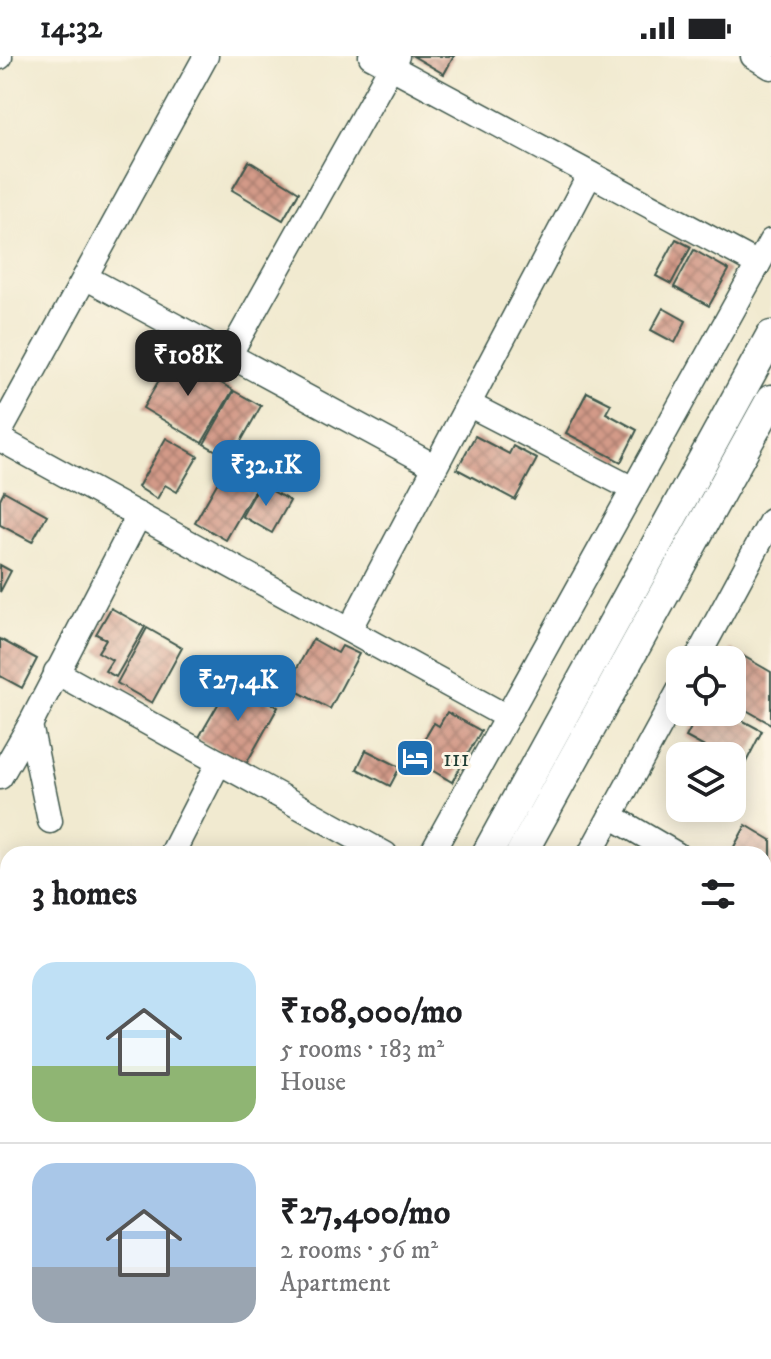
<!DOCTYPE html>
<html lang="en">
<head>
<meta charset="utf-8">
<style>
	body { margin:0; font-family:"IM FELL DW Pica",serif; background:#f2f2f2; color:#202124; height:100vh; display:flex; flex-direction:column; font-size:30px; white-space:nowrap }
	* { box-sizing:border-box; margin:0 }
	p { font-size:26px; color:#757577 }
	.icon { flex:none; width:44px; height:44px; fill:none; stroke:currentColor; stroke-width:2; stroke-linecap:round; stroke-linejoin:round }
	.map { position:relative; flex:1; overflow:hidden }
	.sheet { position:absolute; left:0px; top:790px; width:772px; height:514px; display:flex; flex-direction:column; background:#fff; border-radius:24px 24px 0 0; box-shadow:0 4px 20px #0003 }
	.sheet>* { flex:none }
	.buttons { position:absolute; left:666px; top:590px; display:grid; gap:16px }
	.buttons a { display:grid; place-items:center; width:80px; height:80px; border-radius:16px; background:#fff; box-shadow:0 4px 20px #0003; font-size:40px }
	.price { position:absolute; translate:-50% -68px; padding:0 18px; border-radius:16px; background:#1f6fb2; color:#fff; font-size:26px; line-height:52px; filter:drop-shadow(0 2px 4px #0008) }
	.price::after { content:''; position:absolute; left:50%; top:48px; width:24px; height:18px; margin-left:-12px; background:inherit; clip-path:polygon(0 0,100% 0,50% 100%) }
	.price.on { background:#222; color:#fff }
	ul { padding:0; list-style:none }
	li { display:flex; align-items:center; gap:24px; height:200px; padding:0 32px }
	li+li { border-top:2px solid #e0e0e0 }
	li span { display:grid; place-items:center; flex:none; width:224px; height:160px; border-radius:24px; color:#555 }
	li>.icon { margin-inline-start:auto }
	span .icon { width:96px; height:96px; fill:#fffc; stroke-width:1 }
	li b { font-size:34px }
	h2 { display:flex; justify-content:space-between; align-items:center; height:96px; padding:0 32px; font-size:34px }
	.status { display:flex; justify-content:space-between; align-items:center; height:56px; padding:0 40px; background:#fff; direction:ltr }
	.status svg { height:22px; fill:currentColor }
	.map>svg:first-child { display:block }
</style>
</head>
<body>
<div class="status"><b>14:32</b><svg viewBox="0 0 49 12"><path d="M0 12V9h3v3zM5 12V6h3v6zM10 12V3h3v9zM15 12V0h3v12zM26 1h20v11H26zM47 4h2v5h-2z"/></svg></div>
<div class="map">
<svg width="771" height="1303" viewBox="0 0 771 1303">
	<defs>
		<pattern id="building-cross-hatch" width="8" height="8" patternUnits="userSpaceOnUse" patternTransform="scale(2)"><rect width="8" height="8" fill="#d39a88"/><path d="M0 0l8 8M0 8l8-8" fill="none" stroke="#ab7f70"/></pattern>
	</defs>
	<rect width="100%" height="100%" fill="#fcf5e5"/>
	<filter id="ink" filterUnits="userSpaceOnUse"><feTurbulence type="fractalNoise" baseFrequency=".0125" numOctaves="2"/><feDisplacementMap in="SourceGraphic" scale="16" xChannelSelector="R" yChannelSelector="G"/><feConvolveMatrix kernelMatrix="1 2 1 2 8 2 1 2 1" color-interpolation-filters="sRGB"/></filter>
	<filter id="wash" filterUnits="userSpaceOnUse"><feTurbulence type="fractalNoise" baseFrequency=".006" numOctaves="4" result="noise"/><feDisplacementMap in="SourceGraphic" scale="32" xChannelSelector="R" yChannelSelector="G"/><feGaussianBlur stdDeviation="1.8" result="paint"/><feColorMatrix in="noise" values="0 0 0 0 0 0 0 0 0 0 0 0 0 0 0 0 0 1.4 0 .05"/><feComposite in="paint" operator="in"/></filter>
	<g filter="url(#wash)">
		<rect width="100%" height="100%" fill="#f1ead0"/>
		<g id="blocks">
			<g fill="url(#building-cross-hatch)">
				<path d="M413,0H454L444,18Z"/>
				<path d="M249,105L299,136L283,164L232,134Z"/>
				<path d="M676,183L691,191L671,228L656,220Z"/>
				<path d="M694,194L729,214L709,250L674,231Z"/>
				<path d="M663,252L686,265L675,287L651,274Z"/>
				<path d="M174,298L191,308L193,304L205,311L202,316L233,334L202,387L143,352Z"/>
				<path d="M234,335L261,350L231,403L204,388Z"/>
				<path d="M587,336L611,348L606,357L637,374L621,406L566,377Z"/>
				<path d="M475,380L509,398L513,390L537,403L515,444L457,413Z"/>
				<path d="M166,382L198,400L177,436L165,429L157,443L138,431Z"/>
				<path d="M227,410L258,428L226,484L195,466Z"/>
				<path d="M260,428L290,445L272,477L242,460Z"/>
				<path d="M4,435L47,459L32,486L0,469V443Z"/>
				<path d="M0,509L11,515L0,536Z"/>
				<path d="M111,552L145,571L116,621L105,615L112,604L98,596L106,583L96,578Z"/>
				<path d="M147,572L182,592L152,647L117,627Z"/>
				<path d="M0,583L37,603L22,632L0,620Z"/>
				<path d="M313,583L338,597L342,590L359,598L330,653L287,630Z"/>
				<path d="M731,593L771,616V668L732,646V604H725Z"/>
				<path d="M232,624L278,651L245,710L198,683Z"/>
				<path d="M447,656L481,675L452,726L408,700L416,686L421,689L434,667L439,670Z"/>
				<path d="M699,656H727L762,675L743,712L732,706V700H721L686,681Z"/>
				<path d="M366,694L400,711L390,730L357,713Z"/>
				<path d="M746,769L771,784V842L764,838V798H730Z"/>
				<path d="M764,878L771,882V894L764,908Z"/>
				<path d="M771,984V1010L764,1006V996Z"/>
				<path d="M453,1296H485L499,1303H450Z"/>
			</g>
		</g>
	</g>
	<g filter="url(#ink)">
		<use href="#blocks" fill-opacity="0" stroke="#3e574b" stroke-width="2"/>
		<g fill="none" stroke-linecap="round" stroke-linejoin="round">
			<defs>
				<g id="minor">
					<path d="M371,0L758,208"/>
					<path d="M753,0L771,11"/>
					<path d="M0,1V0"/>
					<path d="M85,221L434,410"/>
					<path d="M230,298L397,0"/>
					<path d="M468,348L633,433"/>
					<path d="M0,376L206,0"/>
					<path d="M0,383L507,661"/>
					<path d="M349,574L590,118"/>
					<path d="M696,604L771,465"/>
					<path d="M56,616L385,798"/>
					<path d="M30,669L50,765"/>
					<path d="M0,721L30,669L139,459"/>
					<path d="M611,760L676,798"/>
					<path d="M172,798L219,706"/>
					<path d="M431,798L771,185"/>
					<path d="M590,798L680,633"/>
					<path d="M764,850L771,854"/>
					<path d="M764,944L771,931"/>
					<path d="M0,1047L8,1052"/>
					<path d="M0,1118L8,1103"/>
					<path d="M0,1252L8,1256"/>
					<path d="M85,1296L99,1303"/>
					<path d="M157,1303L161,1296"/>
					<path d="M311,1303L315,1296"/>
					<path d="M564,1303L568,1296"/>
					<path d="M770,1303L771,1302"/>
				</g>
				<g id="major">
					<path d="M487,798L771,280"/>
					<path d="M521,798L771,344"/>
					<path d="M209,1303L212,1296"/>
					<path d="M245,1303L248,1296"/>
				</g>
			</defs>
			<use href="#minor" stroke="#3e574b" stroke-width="27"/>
			<use href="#major" stroke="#3e574b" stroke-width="33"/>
			<use href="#minor" stroke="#fff" stroke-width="24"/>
			<use href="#major" stroke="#fff" stroke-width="30"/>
		</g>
	</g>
	<defs>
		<symbol id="hotel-square" viewBox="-11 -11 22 22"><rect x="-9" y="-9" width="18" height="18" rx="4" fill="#1f6fb2" stroke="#fcf5e5"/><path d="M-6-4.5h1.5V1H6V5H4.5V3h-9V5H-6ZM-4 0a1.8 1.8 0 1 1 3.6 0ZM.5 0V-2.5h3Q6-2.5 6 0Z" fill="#fff"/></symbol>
	</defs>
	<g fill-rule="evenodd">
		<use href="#hotel-square" x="393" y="680" width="44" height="44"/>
	</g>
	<g text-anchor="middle" stroke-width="6" stroke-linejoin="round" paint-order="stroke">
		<g font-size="24" fill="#1f3d34" stroke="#fcf5e5" text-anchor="start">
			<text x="443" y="710">111</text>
		</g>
	</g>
</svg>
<div class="buttons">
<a><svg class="icon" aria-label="locate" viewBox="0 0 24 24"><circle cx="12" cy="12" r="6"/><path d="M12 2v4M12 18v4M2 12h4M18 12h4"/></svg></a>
<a><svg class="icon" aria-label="layers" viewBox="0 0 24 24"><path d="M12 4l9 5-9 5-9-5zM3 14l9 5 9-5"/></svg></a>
</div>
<b class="price on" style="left:188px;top:342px">₹108K</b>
<b class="price" style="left:266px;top:452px">₹32.1K</b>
<b class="price" style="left:238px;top:667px">₹27.4K</b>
<section class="sheet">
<h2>3 homes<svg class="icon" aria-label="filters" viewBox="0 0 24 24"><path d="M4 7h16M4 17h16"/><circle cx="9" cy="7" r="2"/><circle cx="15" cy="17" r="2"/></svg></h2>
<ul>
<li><span style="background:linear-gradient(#bfe0f5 65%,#8fb573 0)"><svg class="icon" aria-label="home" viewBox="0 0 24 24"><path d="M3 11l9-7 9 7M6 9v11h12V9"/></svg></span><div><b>₹108,000/mo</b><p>5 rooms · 183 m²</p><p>House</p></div></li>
<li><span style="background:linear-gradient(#a9c7e8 65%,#9aa5b1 0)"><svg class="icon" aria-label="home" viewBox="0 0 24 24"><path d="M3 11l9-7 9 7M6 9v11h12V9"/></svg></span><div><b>₹27,400/mo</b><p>2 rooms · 56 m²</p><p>Apartment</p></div></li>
</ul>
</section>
</div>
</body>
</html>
